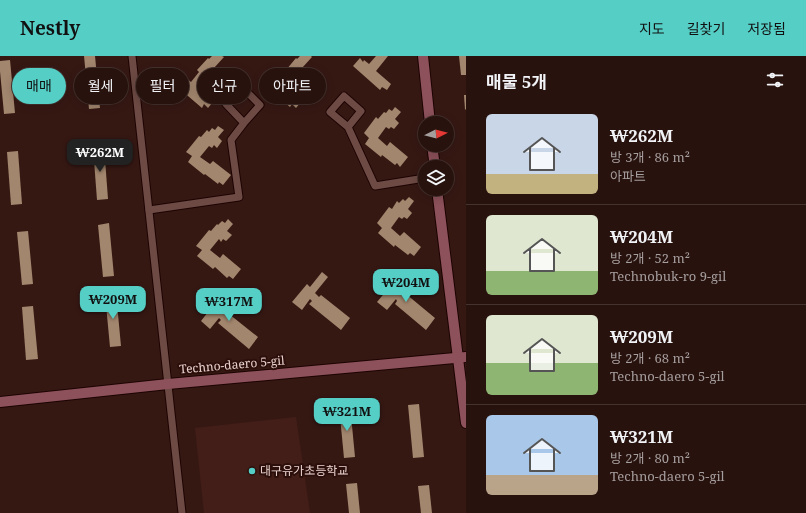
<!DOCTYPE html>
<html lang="ko">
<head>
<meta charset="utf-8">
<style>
	body { margin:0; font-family:"Noto Serif","Noto Sans KR",serif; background:#34201c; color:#f1f3f6; height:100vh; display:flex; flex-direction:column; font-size:15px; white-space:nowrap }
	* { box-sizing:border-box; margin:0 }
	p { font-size:13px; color:#a59e9e }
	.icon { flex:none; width:22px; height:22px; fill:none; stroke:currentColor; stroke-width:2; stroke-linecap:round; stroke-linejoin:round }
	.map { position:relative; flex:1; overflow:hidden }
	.sheet { display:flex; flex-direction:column; background:#28120e; width:340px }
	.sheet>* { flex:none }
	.hud { position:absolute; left:12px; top:12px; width:380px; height:36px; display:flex; gap:8px }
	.needle { width:26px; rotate:84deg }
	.buttons { position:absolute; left:418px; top:60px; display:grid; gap:8px }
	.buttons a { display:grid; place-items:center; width:36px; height:36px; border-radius:50%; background:#28120e; box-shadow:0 2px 10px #0003,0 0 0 1px #44322e; font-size:20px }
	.price { position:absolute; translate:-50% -34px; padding:0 9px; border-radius:8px; background:#55cec6; color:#111; font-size:13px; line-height:26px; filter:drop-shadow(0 1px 2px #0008) }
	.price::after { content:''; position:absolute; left:50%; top:24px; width:12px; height:9px; margin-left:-6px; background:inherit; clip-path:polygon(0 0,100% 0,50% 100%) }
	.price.current { background:#222; color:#fff }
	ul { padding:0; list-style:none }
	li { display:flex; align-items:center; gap:12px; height:100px; padding:0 20px }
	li+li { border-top:1px solid #44322e }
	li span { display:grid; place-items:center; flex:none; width:112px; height:80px; border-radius:6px; color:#555 }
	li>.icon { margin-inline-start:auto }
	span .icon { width:48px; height:48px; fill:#fffc; stroke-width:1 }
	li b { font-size:17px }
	h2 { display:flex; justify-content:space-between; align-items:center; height:48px; padding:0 20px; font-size:17px }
	.chip { padding:0 14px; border-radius:18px; background:#28120e; box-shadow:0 2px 10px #0003,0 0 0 1px #44322e; font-size:14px; line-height:36px }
	.chip.current { background:#55cec6; color:#111 }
	header { display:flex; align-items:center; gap:24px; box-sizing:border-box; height:56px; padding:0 20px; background:#55cec6; color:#111 }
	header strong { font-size:19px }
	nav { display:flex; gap:22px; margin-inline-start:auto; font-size:14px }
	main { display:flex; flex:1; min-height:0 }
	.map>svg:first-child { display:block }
</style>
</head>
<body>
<header>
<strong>Nestly</strong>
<nav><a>지도</a><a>길찾기</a><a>저장됨</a></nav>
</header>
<main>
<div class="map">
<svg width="466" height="457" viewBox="0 0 466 457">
	<rect width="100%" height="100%" fill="#361813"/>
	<path fill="#431e18" d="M296,361L310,457H204L195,372Z"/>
	<g fill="#a3866e">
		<path d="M84,0H95L100,52L89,53Z"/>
		<path d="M212,0H222L224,1L214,12L218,16L216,18L213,15L198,33L213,46L208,52L204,48L202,52L174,28L181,20L185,23L186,22L191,26L199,16L197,14L208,2L209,3Z"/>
		<path d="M300,0H311L312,1L302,12L307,16L305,18L301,15L286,33L301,46L296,52L292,48L290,51L263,28L270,20L274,23V22L279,26L288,16L286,14L296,2L297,3Z"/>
		<path d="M376,0H388L376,15L391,28L387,34L382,31L380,34L353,10L360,2L363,6L364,4L369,8Z"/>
		<path d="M459,0H466V19H461Z"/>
		<path d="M10,4L15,57L4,58L0,15V5Z"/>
		<path d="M464,39H466V53L465,54Z"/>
		<path d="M395,51L401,56L395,63L399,67L394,73L391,71L389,73L386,71L378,82L387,90L390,86L408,101L400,111L397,107L395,109L382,99L381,101L365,88L369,82L364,77L376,61L378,63L384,56L386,57L389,53L392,55Z"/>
		<path d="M218,70L224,74L218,81L222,85L217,92L214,89L212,92L209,90L200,101L210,108L213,105L231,119L223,129L219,126L218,128L205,118L204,119L188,106L192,100L186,96L199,80L201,81L207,74L209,76L212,72L215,74Z"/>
		<path d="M104,90L108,143L97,144L93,91Z"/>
		<path d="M18,95L22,148L11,149L7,96Z"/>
		<path d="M409,141L414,145L408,153L412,157L407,163L404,161L402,163L399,161L391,172L400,180L404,176L421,191L414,200L410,197L408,199L395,189L394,191L378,177L382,172L377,167L389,151L392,153L397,145L399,147L403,143L405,145Z"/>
		<path d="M228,163L233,168L227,175L232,179L226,185L223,183L221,186L219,183L210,194L220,202L223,198L241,213L233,223L229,220L227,222L215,211L213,213L197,200L202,194L196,190L209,174L211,175L217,168L218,169L222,165L225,167Z"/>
		<path d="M109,167L114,220L103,221L98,169Z"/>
		<path d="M28,175L33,228L22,229L17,176Z"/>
		<path d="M322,216L328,221L315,237L319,241L321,239L350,262L341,274L309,248L312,245L310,243L302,254L292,246L307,228L310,231Z"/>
		<path d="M407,216L413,221L400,238L404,241L406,238L435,262L426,274L395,248L397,245L396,243L387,254L377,246L392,228L395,231Z"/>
		<path d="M230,235L236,240L223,256L227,260L229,258L258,281L249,293L218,267L221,264L219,262L210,273L201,265L215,247L218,250Z"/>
		<path d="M116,237L121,290L110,291L105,238Z"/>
		<path d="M33,250L38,303L26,304L22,251Z"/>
		<path d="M419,348L424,401L413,402L408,349Z"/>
		<path d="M350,349L355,401L344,402L339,350Z"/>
		<path d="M357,427L360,457H349L346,428Z"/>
		<path d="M429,429L432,457H421L418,430Z"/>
	</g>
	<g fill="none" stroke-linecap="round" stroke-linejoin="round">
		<defs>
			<g id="street">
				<path d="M132,0L182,457"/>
				<path d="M348,71L361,55L344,40L330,56L348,71L375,130L425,122"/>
				<path d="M149,154L239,141L231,84L244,67L260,49L242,31L226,48L244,67"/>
			</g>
			<g id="secondary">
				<path d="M423,0L430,67"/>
				<path d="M432,89L435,111"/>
				<path d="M437,133L466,367"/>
				<path d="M0,346L168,328L466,301"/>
			</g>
		</defs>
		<use href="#street" stroke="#1c0302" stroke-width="9"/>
		<use href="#secondary" stroke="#1c0302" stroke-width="12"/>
		<use href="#street" stroke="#6d4a44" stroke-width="7"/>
		<use href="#secondary" stroke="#8c515a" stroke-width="10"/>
	</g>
	<circle fill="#55cec6" stroke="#2c0f0a" stroke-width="1.5" cx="252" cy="415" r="4"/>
	<g text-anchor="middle" stroke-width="4" stroke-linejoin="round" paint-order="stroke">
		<g font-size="12" fill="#e9d3d0" stroke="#2c0f0a">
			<text transform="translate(232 309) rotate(-5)" y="4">Techno-daero 5-gil</text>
		</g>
		<g font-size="12" fill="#e9d3d0" stroke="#2c0f0a" text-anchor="start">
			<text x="260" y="419">대구유가초등학교</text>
		</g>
	</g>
</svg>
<div class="buttons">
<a><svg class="needle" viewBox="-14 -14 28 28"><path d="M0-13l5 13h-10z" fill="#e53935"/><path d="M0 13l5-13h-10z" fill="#a59e9e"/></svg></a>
<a><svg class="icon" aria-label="layers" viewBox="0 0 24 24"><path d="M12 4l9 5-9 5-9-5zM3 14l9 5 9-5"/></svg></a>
</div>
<b class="price current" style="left:100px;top:117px">₩262M</b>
<b class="price" style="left:406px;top:247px">₩204M</b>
<b class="price" style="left:113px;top:264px">₩209M</b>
<b class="price" style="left:229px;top:266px">₩317M</b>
<b class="price" style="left:347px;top:376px">₩321M</b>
<div class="hud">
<a class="chip current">매매</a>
<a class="chip">월세</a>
<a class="chip">필터</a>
<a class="chip">신규</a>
<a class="chip">아파트</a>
</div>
</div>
<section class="sheet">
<h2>매물 5개<svg class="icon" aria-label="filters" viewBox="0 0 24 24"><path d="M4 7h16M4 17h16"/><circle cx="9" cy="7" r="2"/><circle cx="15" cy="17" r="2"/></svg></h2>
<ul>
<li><span style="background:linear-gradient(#c9d6e8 75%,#c2b280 0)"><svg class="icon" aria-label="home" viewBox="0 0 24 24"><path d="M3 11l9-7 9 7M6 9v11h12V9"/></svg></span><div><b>₩262M</b><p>방 3개 · 86 m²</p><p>아파트</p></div></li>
<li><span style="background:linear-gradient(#dfe7d0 70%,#8fb573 0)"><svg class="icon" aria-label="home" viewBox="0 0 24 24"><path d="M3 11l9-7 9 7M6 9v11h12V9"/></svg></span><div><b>₩204M</b><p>방 2개 · 52 m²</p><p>Technobuk-ro 9-gil</p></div></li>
<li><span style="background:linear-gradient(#dfe7d0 60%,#8fb573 0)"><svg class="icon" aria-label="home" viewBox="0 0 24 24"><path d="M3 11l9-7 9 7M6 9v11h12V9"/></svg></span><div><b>₩209M</b><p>방 2개 · 68 m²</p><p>Techno-daero 5-gil</p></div></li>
<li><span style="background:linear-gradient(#a9c7e8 75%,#b9a48a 0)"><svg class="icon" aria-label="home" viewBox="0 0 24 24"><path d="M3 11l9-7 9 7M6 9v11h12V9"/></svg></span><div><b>₩321M</b><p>방 2개 · 80 m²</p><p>Techno-daero 5-gil</p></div></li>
</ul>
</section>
</main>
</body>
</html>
